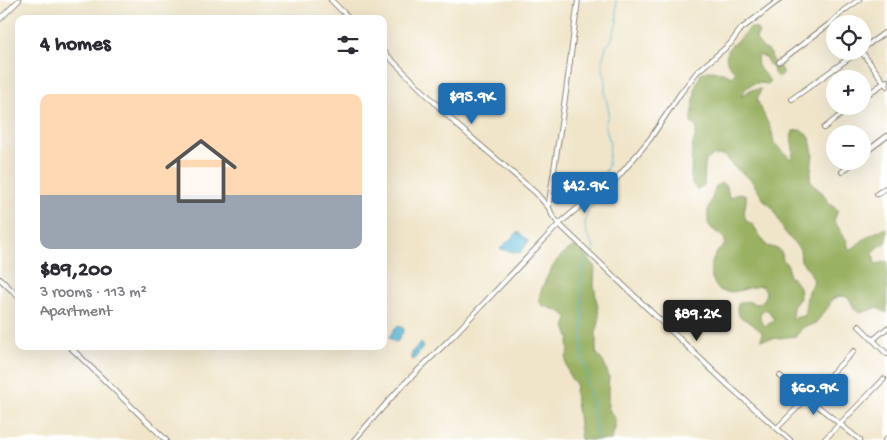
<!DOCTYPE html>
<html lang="en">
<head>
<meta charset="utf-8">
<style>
	body { margin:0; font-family:"Gochi Hand",sans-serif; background:#f7f7f7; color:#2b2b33; height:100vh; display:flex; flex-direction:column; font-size:19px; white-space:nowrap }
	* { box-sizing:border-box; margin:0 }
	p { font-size:16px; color:#7c7c81 }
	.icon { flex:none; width:28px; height:28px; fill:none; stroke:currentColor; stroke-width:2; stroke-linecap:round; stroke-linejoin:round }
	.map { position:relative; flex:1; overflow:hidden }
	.drawer { position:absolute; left:15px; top:15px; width:372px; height:335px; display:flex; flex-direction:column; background:#fff; border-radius:10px; box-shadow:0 5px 20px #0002 }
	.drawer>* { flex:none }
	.fabs { position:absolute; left:826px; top:15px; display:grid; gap:10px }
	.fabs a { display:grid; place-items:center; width:45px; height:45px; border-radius:50%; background:#fff; box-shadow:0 5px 20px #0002; font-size:25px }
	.price { position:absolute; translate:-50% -42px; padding:0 11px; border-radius:5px; background:#1f6fb2; color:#fff; font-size:16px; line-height:32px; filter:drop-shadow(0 1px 2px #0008) }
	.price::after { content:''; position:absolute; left:50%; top:30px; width:15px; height:11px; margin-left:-8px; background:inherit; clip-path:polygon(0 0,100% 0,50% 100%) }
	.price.active { background:#222; color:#fff }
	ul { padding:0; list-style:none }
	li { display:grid; align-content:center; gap:10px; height:265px; padding:0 25px }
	li span { display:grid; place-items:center; height:155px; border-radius:10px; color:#555 }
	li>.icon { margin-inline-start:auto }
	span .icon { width:90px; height:90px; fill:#fffc; stroke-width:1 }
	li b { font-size:21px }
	h2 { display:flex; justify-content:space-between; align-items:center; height:60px; padding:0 25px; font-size:21px }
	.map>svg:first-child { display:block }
</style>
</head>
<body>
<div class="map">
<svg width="887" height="440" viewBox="0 0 887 440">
	<rect width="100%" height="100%" fill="#fff"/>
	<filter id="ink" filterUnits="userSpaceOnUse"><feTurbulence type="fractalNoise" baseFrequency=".02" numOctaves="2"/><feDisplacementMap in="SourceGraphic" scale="10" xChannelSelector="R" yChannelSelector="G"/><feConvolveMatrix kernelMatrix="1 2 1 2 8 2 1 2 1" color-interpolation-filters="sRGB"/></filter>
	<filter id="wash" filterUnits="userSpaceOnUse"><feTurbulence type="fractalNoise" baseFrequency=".0096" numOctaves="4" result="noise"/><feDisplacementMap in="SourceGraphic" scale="20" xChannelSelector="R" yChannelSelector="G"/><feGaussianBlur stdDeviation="1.12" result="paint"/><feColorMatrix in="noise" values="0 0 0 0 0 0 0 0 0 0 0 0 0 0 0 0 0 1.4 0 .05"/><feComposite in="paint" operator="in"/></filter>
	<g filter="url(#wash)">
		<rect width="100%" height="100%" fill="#f0e5c9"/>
		<g fill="#99b162" stroke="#626e46" fill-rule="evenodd">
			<path d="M751,28C755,28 757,28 759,32L756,38L757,41L763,48L769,51L771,54L772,60L781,69L783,75L781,77L778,78L774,73L773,68L769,64L765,57L759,55C753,68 765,72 770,82L768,84C765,84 762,83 759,83C751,82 743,90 741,97L750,90L761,89L757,100L772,132L774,143L791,159C797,148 788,142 793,131L800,130L806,133L810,138L813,154L810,179L813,185L823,193L828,203L838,210L834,221L847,241L849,250C855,248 857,244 863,240C870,235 879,230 887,228V242L877,248L873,253L875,264L881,263L887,261V313L877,308L860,313L855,310L849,298L843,296L837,297L832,299L829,306L815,324L803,327L796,336L761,340L762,332L751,323L740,317L737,310L738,304C745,300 749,301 755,304L761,303L765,298L766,291L762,286C745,286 720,303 713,280C711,276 710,273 711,269C712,259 716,251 725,245V239L711,228L708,223V210L716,186L721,183L727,186L729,198L740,193L746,195C747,206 742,209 746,221L752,224L767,246L779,249L782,254L783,260L788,265L789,278L792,277L799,287L800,298L793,307L792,318L804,316L808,291L814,281L809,270L801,261L800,250L784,231L773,208L764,200L751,180L732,165L725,155L713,156L706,160C704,169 705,176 704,185L697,190L692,183L691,175L692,149L697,128L691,123L696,85L701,73C714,69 719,71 732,77L735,73V70C724,65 724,53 732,45C735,42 739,40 742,37C745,33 746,31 751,28ZM764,309L769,311L772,317H774L773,320L765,326L760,320V314Z"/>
			<path d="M573,247H576L583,252L595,266L594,285L599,315V322L596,333V352L605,365L609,377L608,389V407L611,413L615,417V429L611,440H581L575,393L576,384L570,377L566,364V357L569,351L568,345L570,339L565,327L568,319C562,309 552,310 542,305L539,300C540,288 554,261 563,254C566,251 570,249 573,247Z"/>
		</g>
		<g fill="#55b6d4" stroke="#407080">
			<path d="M518,232L529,241L520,253L500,249Z"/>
			<path d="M399,326L403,328L404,330L398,341L395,342L390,339L389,337L395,328Z"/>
			<path d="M420,343L423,345V347L414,360L412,359L411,357L413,351Z"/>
		</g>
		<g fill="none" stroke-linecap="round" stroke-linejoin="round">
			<g stroke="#55b6d4" stroke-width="1">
				<path d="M602,187V181L605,172L608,166L610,143L605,125L609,112L605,94V77L603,70L602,63L604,54L606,47L611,41L617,22L616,0"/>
				<path d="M598,440L591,397L587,381V371L582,359L583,321L581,289L583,265L593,251L594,247C582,228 581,219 596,201C600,197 602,196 603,191"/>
			</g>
		</g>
	</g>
	<g filter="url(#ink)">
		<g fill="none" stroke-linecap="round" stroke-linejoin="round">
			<defs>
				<g id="minor">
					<path d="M331,0L350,19"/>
					<path d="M578,0L566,92L549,202V208L552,215L559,224L728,385L790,440"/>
					<path d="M0,19L19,0"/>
					<path d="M862,49L887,31"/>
					<path d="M861,51L887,86"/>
					<path d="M384,52L457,125L536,193L549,208"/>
					<path d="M779,62L832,22L843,11L859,0"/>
					<path d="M862,98L887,81"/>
					<path d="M792,99L859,51"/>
					<path d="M824,128L852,106"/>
					<path d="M862,155L887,136"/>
					<path d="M842,172L855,161"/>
					<path d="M877,194L887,187"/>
					<path d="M0,279L19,297"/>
					<path d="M859,326L887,354"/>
					<path d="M873,340L887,328"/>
					<path d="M69,346L166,440"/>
					<path d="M780,376L860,440"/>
					<path d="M777,428L854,351"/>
					<path d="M354,440L400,388L450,339L559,224L599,190L611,184L619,176L650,139L680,94L697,72L730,44L741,29L779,0"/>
					<path d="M824,440L884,379"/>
					<path d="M885,440L887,438"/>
				</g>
			</defs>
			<use href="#minor" stroke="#8e887a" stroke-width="6"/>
			<use href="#minor" stroke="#fff" stroke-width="4"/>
		</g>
	</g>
</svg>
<div class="fabs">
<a><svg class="icon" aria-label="locate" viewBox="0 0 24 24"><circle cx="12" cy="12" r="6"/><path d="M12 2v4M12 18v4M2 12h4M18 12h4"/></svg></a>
<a>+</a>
<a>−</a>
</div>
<b class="price" style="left:472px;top:125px">$95.9K</b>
<b class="price" style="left:585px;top:214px">$42.9K</b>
<b class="price active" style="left:697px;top:342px">$89.2K</b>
<b class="price" style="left:814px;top:416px">$60.9K</b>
<section class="drawer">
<h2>4 homes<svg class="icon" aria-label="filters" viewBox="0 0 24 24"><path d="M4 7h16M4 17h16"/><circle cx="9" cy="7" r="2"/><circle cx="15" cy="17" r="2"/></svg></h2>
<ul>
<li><span style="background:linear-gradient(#ffd9b3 65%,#9aa5b1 0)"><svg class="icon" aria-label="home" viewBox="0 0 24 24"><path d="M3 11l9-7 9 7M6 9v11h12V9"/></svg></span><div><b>$89,200</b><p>3 rooms · 113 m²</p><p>Apartment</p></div></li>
</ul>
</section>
</div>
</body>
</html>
